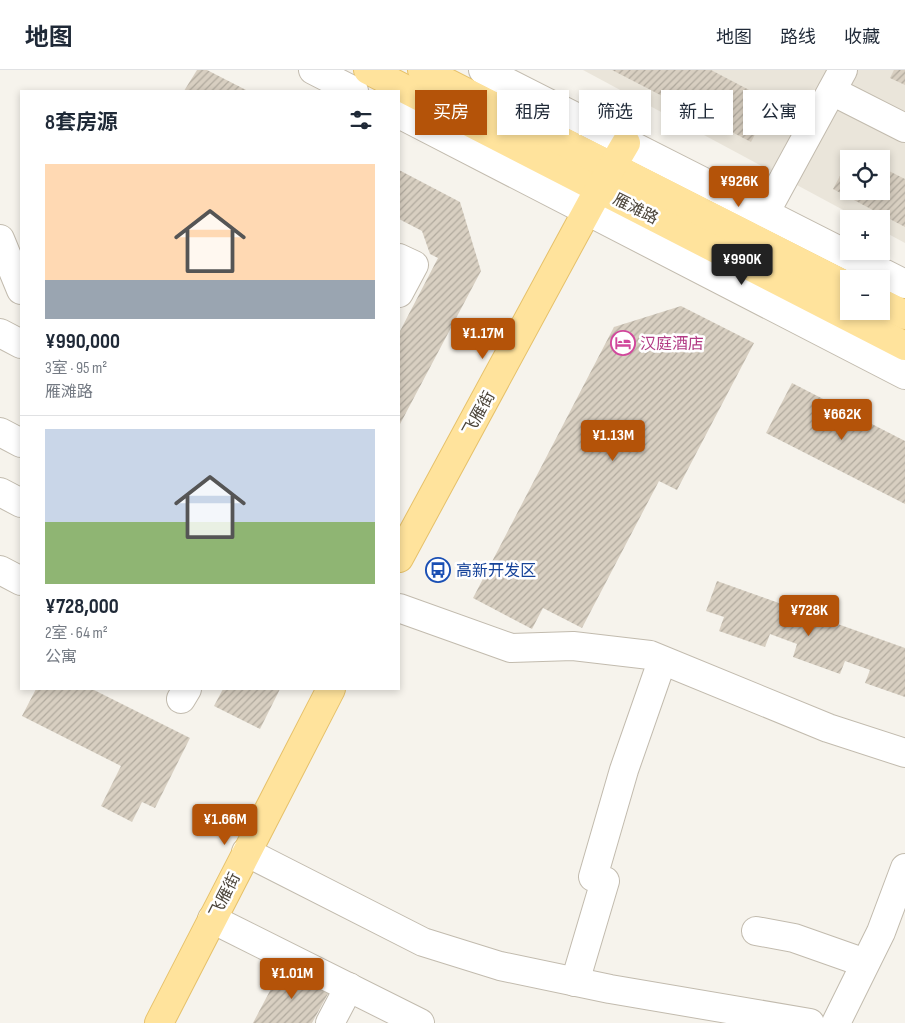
<!DOCTYPE html>
<html lang="zh">
<head>
<meta charset="utf-8">
<style>
	body { margin:0; font-family:"Sofia Sans Condensed","Noto Sans SC",sans-serif; background:#f6f6f7; color:#1f2937; height:100vh; display:flex; flex-direction:column; font-size:19px; white-space:nowrap }
	* { box-sizing:border-box; margin:0 }
	p { font-size:16px; color:#747a83 }
	.icon { flex:none; width:28px; height:28px; fill:none; stroke:currentColor; stroke-width:2; stroke-linecap:round; stroke-linejoin:round }
	.map { position:relative; flex:1; overflow:hidden }
	.side { position:absolute; left:20px; top:20px; width:380px; height:600px; display:flex; flex-direction:column; background:#fff; border-radius:0px; box-shadow:0 2px 8px #0003 }
	.side>* { flex:none }
	.guide { position:absolute; left:415px; top:20px; width:415px; height:45px; display:flex; gap:10px }
	.tools { position:absolute; left:840px; top:80px; display:grid; gap:10px }
	.tools a { display:grid; place-items:center; width:50px; height:50px; border-radius:0px; background:#fff; box-shadow:0 2px 8px #0003; font-size:25px }
	.price { position:absolute; translate:-50% -42px; padding:0 11px; border-radius:5px; background:#b45309; color:#fff; font-size:16px; line-height:32px; filter:drop-shadow(0 1px 2px #0008) }
	.price::after { content:''; position:absolute; left:50%; top:30px; width:15px; height:11px; margin-left:-8px; background:inherit; clip-path:polygon(0 0,100% 0,50% 100%) }
	.price.on { background:#222; color:#fff }
	ul { padding:0; list-style:none }
	li { display:grid; align-content:center; gap:10px; height:265px; padding:0 25px }
	li+li { border-top:1px solid #e0e1e3 }
	li span { display:grid; place-items:center; height:155px; border-radius:0px; color:#555 }
	li>.icon { margin-inline-start:auto }
	span .icon { width:90px; height:90px; fill:#fffc; stroke-width:1 }
	li b { font-size:21px }
	h2 { display:flex; justify-content:space-between; align-items:center; height:60px; padding:0 25px; font-size:21px }
	.chip { padding:0 18px; border-radius:0px; background:#fff; box-shadow:0 2px 8px #0003; font-size:18px; line-height:45px }
	.chip.on { background:#b45309; color:#fff }
	header { display:flex; align-items:center; gap:30px; box-sizing:border-box; height:70px; padding:0 25px; background:#fff; border-bottom:1px solid #e0e1e3 }
	header strong { font-size:24px }
	nav { display:flex; gap:28px; margin-inline-start:auto; font-size:18px }
	.map>svg:first-child { display:block }
</style>
</head>
<body>
<header>
<strong>地图</strong>
<nav><a>地图</a><a>路线</a><a>收藏</a></nav>
</header>
<div class="map">
<svg width="905" height="953" viewBox="0 0 905 953">
	<defs>
		<pattern id="building-hatch" width="6" height="6" patternUnits="userSpaceOnUse" patternTransform="scale(1.25)"><rect width="6" height="6" fill="#d8cfc1"/><path d="M-1 1l2-2M0 6l6-6M5 7l2-2" fill="none" stroke="#b1aa9e"/></pattern>
	</defs>
	<rect width="100%" height="100%" fill="#f6f3ec"/>
	<path fill="#eae5da" fill-rule="evenodd" d="M583,0H905V173L881,160V149H860ZM849,89H881V121H849Z"/>
	<g fill="url(#building-hatch)">
		<path d="M197,0H207L248,21H184Z"/>
		<path d="M612,0H711L772,32L751,72Z"/>
		<path d="M894,0H905V15L890,8Z"/>
		<path d="M852,82L865,89H849Z"/>
		<path d="M849,89V121H881V97L905,109V157L833,119Z"/>
		<path d="M399,100L460,132L481,201L399,356V263L438,188L430,184L422,161L399,149Z"/>
		<path d="M681,236L754,273L677,420L659,411L582,558L543,538L532,559L473,528L614,257Z"/>
		<path d="M792,313L905,371V434L766,363Z"/>
		<path d="M717,511L905,578V627L865,613L870,600L845,591L840,604L793,587L797,574L770,564L765,577L719,561L724,547L706,541Z"/>
		<path d="M36,619H92L190,668L155,738L142,732L132,752L101,736L121,696L22,646Z"/>
		<path d="M223,619H280L260,659L214,636Z"/>
		<path d="M283,896L330,920L312,953H253Z"/>
	</g>
	<g fill="none" stroke-linecap="round" stroke-linejoin="round">
		<defs>
			<g id="minor">
				<path d="M313,0L354,21"/>
				<path d="M483,0L905,214"/>
				<path d="M832,21L905,58"/>
				<path d="M399,44L905,305"/>
				<path d="M765,143L843,0"/>
				<path d="M0,169L21,220"/>
				<path d="M399,188L414,195L399,223"/>
				<path d="M0,263L21,274"/>
				<path d="M0,362L21,373"/>
				<path d="M0,422L21,433"/>
				<path d="M0,500L21,511"/>
				<path d="M399,538L511,578L573,576L650,585L828,658L905,683"/>
				<path d="M181,629L187,619"/>
				<path d="M246,782L423,872L500,896L610,919L810,953"/>
				<path d="M212,849L420,953"/>
				<path d="M756,861L794,868L865,893"/>
				<path d="M575,912L605,811L593,807L624,700L662,591"/>
				<path d="M330,953L349,917"/>
				<path d="M836,953L881,862L905,798"/>
			</g>
			<g id="major">
				<path d="M368,0L905,276"/>
				<path d="M422,0L849,217"/>
				<path d="M881,233L905,245"/>
				<path d="M399,488L599,119L626,73"/>
				<path d="M159,953L331,619"/>
			</g>
		</defs>
		<use href="#minor" stroke="#c2bbae" stroke-width="30"/>
		<use href="#major" stroke="#e6c16a" stroke-width="30"/>
		<use href="#minor" stroke="#fff" stroke-width="28"/>
		<use href="#major" stroke="#ffe39c" stroke-width="28"/>
	</g>
	<defs>
		<symbol id="hotel-ring" viewBox="-11 -11 22 22"><circle r="9.5" fill="#fff" stroke="#d1479c" stroke-width="1.5"/><path d="M-6-4.5h1.5V1H6V5H4.5V3h-9V5H-6ZM-4 0a1.8 1.8 0 1 1 3.6 0ZM.5 0V-2.5h3Q6-2.5 6 0Z" fill="#d1479c"/></symbol>
		<symbol id="bus-ring" viewBox="-11 -11 22 22"><circle r="9.5" fill="#fff" stroke="#1a4fb4" stroke-width="1.5"/><path d="M-5-6H5V4H4V6H2V4H-2V6H-4V4H-5ZM-3.5-4V0h7V-4ZM-3.5 1.2v1.5H-2V1.2ZM2 1.2v1.5H3.5V1.2Z" fill="#1a4fb4"/></symbol>
	</defs>
	<g fill-rule="evenodd">
		<use href="#hotel-ring" x="609" y="259" width="28" height="28"/>
		<use href="#bus-ring" x="424" y="486" width="28" height="28"/>
	</g>
	<g text-anchor="middle" stroke-width="5" stroke-linejoin="round" paint-order="stroke">
		<g font-size="16" fill="#4b4439" stroke="#fff">
			<text transform="translate(636 138) rotate(27)" y="6">雁滩路</text>
			<text transform="translate(478 343) rotate(-61)" y="6">飞雁街</text>
			<text transform="translate(224 825) rotate(-63)" y="6">飞雁街</text>
		</g>
		<g font-size="16" fill="#b23c85" stroke="#fff" text-anchor="start">
			<text x="640" y="279">汉庭酒店</text>
		</g>
		<g font-size="16" fill="#164399" stroke="#fff" text-anchor="start">
			<text x="456" y="506">高新开发区</text>
		</g>
	</g>
</svg>
<div class="tools">
<a><svg class="icon" aria-label="locate" viewBox="0 0 24 24"><circle cx="12" cy="12" r="6"/><path d="M12 2v4M12 18v4M2 12h4M18 12h4"/></svg></a>
<a>+</a>
<a>−</a>
</div>
<b class="price" style="left:739px;top:138px">¥926K</b>
<b class="price on" style="left:742px;top:216px">¥990K</b>
<b class="price" style="left:483px;top:290px">¥1.17M</b>
<b class="price" style="left:842px;top:371px">¥662K</b>
<b class="price" style="left:613px;top:392px">¥1.13M</b>
<b class="price" style="left:809px;top:567px">¥728K</b>
<b class="price" style="left:225px;top:776px">¥1.66M</b>
<b class="price" style="left:292px;top:930px">¥1.01M</b>
<div class="guide">
<a class="chip on">买房</a>
<a class="chip">租房</a>
<a class="chip">筛选</a>
<a class="chip">新上</a>
<a class="chip">公寓</a>
</div>
<section class="side">
<h2>8套房源<svg class="icon" aria-label="filters" viewBox="0 0 24 24"><path d="M4 7h16M4 17h16"/><circle cx="9" cy="7" r="2"/><circle cx="15" cy="17" r="2"/></svg></h2>
<ul>
<li><span style="background:linear-gradient(#ffd9b3 75%,#9aa5b1 0)"><svg class="icon" aria-label="home" viewBox="0 0 24 24"><path d="M3 11l9-7 9 7M6 9v11h12V9"/></svg></span><div><b>¥990,000</b><p>3室 · 95 m²</p><p>雁滩路</p></div></li>
<li><span style="background:linear-gradient(#c9d6e8 60%,#8fb573 0)"><svg class="icon" aria-label="home" viewBox="0 0 24 24"><path d="M3 11l9-7 9 7M6 9v11h12V9"/></svg></span><div><b>¥728,000</b><p>2室 · 64 m²</p><p>公寓</p></div></li>
</ul>
</section>
</div>
</body>
</html>
